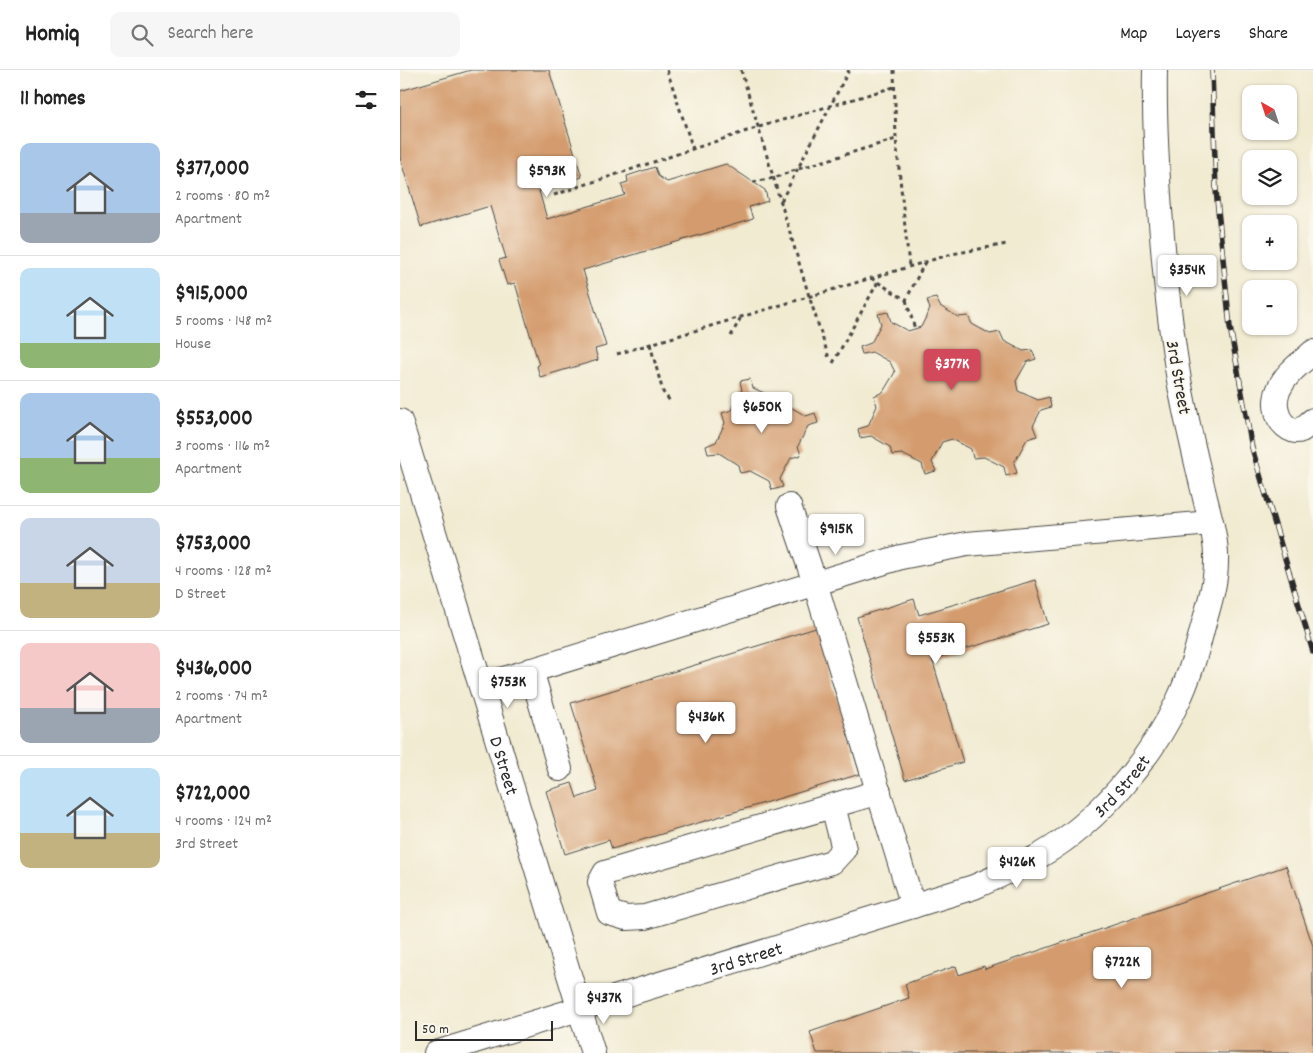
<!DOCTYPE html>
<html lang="en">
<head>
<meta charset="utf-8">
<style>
	body { margin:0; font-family:Dekko,sans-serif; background:#f6f6f6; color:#222; height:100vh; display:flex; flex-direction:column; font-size:19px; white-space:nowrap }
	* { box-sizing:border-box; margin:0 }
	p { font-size:16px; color:#767676 }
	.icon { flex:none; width:28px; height:28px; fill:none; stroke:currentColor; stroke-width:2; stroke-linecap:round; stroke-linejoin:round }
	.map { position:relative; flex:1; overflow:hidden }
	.side { display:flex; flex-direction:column; background:#fff; width:400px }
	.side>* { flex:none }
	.needle { width:32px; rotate:321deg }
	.buttons { position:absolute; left:842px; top:15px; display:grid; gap:10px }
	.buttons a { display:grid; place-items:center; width:55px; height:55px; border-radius:10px; background:#fff; box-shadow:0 1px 4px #0004; font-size:25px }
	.scale { position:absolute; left:15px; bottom:12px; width:138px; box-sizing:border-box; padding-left:5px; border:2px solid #2b2b2b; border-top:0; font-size:14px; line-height:18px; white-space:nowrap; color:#2b2b2b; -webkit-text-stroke:4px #fbf7ec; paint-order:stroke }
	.price { position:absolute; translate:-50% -42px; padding:0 11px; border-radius:5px; background:#fff; color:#222; font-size:16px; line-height:32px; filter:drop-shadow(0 1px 2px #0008) }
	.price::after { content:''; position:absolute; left:50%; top:30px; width:15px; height:11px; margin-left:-8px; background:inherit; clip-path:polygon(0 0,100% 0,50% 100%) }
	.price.current { background:#d1495b; color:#fff }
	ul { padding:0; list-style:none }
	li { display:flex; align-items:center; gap:15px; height:125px; padding:0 20px }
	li+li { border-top:1px solid #e0e0e0 }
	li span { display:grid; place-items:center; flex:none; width:140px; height:100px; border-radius:10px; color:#555 }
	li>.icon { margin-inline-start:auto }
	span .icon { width:60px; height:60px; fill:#fffc; stroke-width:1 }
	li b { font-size:21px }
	h2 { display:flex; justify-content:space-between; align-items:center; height:60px; padding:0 20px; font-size:21px }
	header { display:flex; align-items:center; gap:30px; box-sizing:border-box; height:70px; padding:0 25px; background:#fff; border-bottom:1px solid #e0e0e0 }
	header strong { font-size:24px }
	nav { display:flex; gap:28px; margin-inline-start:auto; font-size:18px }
	.search { width:350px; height:45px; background:#f6f6f6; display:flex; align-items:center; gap:12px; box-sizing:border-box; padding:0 18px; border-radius:10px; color:#767676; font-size:19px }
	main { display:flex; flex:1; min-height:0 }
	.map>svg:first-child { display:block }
</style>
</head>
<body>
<header>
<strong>Homiq</strong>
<div class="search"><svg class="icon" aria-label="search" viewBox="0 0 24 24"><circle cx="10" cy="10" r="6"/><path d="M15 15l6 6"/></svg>Search here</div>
<nav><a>Map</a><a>Layers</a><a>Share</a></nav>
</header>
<main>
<section class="side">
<h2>11 homes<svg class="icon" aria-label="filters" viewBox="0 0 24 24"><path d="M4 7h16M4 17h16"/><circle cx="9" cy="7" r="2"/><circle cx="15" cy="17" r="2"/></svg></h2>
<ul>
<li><span style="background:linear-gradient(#a9c7e8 70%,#9aa5b1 0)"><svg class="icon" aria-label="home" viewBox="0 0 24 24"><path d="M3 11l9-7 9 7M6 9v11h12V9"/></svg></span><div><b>$377,000</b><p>2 rooms · 80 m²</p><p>Apartment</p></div></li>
<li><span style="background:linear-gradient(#bfe0f5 75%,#8fb573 0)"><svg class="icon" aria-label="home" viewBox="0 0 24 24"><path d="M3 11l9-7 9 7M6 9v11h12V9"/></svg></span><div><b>$915,000</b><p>5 rooms · 148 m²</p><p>House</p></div></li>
<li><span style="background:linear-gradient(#a9c7e8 65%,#8fb573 0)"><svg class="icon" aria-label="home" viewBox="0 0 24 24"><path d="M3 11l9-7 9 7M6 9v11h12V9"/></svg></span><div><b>$553,000</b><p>3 rooms · 116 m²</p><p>Apartment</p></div></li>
<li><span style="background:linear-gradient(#c9d6e8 65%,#c2b280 0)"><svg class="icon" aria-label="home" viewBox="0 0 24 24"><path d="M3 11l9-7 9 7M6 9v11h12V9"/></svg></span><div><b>$753,000</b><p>4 rooms · 128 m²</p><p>D Street</p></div></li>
<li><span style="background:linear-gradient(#f6c9c9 65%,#9aa5b1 0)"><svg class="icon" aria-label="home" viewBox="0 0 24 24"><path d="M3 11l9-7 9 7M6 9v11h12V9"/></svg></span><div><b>$436,000</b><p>2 rooms · 74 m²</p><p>Apartment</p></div></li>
<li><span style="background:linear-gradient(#bfe0f5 65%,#c2b280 0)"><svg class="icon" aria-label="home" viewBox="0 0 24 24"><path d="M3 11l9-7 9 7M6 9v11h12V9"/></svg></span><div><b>$722,000</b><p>4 rooms · 124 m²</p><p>3rd Street</p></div></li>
</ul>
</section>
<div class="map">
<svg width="913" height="983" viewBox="0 0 913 983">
	<rect width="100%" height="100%" fill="#fbf7ec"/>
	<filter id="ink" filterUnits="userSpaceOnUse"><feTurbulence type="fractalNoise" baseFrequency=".02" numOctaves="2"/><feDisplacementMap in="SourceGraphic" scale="10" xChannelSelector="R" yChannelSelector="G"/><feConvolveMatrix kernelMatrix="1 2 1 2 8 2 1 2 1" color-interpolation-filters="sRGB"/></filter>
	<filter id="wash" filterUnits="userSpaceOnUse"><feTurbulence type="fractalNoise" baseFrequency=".0096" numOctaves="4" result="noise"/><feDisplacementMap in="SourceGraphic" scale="20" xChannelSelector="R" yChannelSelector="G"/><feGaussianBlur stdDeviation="1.12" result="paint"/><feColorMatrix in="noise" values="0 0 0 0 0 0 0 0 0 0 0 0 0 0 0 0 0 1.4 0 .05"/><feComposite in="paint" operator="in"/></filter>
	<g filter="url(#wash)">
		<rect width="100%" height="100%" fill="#f1ebd2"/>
		<g id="blocks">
			<g fill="#d49c6e">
				<path d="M71,0H149L182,107L139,121L147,149L225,125L221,114L228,112L227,106L255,97L258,106L267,112L326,94L365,120L368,131L349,137L353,149L183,200L206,276L195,279L198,290L140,307L137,296L139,295L115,213L107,215L99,190L106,188L90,136L21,157L0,88V21Z"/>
				<path d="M536,228L540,236L558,247L568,246L572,254L590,264L600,262L604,271L623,281L632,280L636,289L627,292L616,311L618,321L638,330L649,327L651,337L641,340L633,356L637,366L627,369L614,393L617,403L606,406L604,397L584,387L573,388L571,379L552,369L542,372L532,392L536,401L525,404L522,394L502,384L492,385L490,377L471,366L460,368L458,359L468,356L477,336L474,326L483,322L495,302L490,292L472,282L462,284L460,277L471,273L481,254L478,244L488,242L491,252L508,261L521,257L530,239L527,230Z"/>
				<path d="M350,309L353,318L373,327L383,325L387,335L406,346L415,343L418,353L408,356L398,376L401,385L391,388L380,409L383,417L372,420L369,411L350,401L340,403L338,395L319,383L308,384L306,376L316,372L325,353L322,343L332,340L342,320L340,311Z"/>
				<path d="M635,510L648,554L532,589L563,692L505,710L457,547L514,529L519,545Z"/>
				<path d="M416,558L460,704L212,779L209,770L165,784L146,721L172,713L177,728L198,721L171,633Z"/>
				<path d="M886,796L913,876V983H417L410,962L509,928L505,914L556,896L559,905L584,896L585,899Z"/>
			</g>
		</g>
	</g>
	<g filter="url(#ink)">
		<use href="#blocks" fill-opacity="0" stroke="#494844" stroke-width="1"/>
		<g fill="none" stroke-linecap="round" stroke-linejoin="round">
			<defs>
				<g id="minor">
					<path d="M913,282C901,293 886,303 879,319C876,325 875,334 877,341C878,351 891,365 901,360C905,358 909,353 913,350"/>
					<path id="s1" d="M0,351L193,983"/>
					<path d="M389,436L415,513L513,836"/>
					<path d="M131,600L160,699"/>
					<path d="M81,616L501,487L567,474L811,453"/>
					<path d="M433,736L444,779L432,792L245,847L226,848L209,843L200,812L205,803L479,722"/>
					<path id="s2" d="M36,983L574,817C597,807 619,797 641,785C698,752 750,690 778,631C789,608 796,584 802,560C808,538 816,515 816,492C817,471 810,448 805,428C796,389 786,350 779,310C770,258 765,206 761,153C757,102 754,51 755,0"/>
				</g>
			</defs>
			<use href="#minor" stroke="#494844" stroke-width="26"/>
			<g stroke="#494844" stroke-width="3" stroke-dasharray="4 4" stroke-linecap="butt">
				<path d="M267,0L293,79"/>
				<path d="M341,0L409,226L429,288"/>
				<path d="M494,0L496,69L509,196"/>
				<path d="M353,112L374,108L398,99L496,69"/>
				<path d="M154,125L359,57L494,17"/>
				<path d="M381,131L449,0"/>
				<path d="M471,208L506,230L525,192"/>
				<path d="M506,230L515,259"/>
				<path d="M331,266L341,247"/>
				<path d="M250,274L263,322L270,331"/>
				<path d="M217,284L552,184L607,174"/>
				<path d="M433,293L478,212"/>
			</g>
			<use href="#minor" stroke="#fff" stroke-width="24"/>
			<defs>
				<path id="rail" d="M812,0L816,120L830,257L852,378L913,582"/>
			</defs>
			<use href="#rail" stroke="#2b2b2b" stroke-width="5.5"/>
			<use href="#rail" stroke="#fbf7ec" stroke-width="4" stroke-dasharray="11" stroke-linecap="butt"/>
		</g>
	</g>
	<g text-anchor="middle" stroke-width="4" stroke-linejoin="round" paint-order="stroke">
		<g font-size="19" fill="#2b2b2b" stroke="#fbf7ec">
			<text transform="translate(780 307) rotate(80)" y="7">3rd Street</text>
			<text dy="7" stroke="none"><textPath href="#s1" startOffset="360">D Street</textPath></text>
			<text dy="7" stroke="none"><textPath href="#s2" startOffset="744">3rd Street</textPath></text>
			<text dy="7" stroke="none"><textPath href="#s2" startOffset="324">3rd Street</textPath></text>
		</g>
	</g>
</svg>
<div class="buttons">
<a><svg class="needle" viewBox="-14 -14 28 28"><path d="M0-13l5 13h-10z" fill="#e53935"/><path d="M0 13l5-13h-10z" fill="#767676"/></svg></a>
<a><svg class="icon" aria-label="layers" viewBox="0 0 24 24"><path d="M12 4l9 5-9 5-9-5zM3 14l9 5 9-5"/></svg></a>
<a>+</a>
<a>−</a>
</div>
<div class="scale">50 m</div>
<b class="price" style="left:147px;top:128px">$593K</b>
<b class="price" style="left:787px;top:227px">$354K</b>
<b class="price current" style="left:552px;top:321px">$377K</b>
<b class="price" style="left:362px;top:364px">$650K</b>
<b class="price" style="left:436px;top:486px">$915K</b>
<b class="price" style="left:536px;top:595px">$553K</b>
<b class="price" style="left:108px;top:639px">$753K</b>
<b class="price" style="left:306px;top:674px">$436K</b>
<b class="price" style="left:617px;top:819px">$426K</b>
<b class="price" style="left:722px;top:919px">$722K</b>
<b class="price" style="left:204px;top:955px">$437K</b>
</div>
</main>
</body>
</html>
